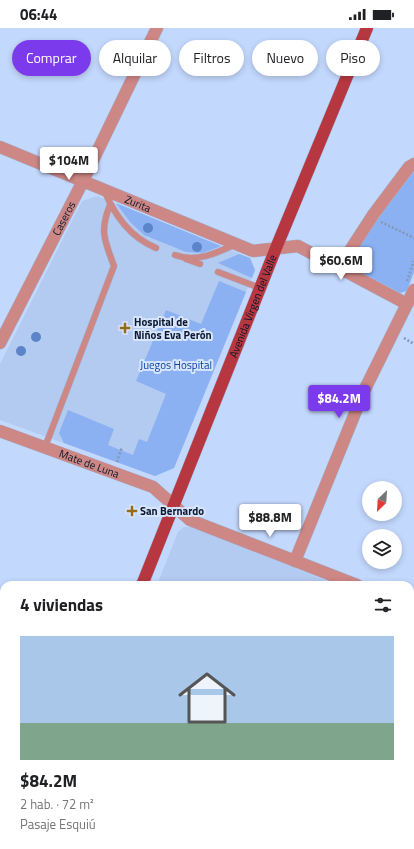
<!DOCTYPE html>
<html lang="es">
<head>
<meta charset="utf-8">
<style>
	body { margin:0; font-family:"Titillium Web",sans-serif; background:#f2f2f2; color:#202124; height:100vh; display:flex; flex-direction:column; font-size:15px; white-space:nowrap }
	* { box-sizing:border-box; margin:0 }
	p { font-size:13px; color:#757577 }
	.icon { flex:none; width:22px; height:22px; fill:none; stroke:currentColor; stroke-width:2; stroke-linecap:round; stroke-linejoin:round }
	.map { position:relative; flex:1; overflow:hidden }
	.panel { position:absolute; left:0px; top:553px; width:414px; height:268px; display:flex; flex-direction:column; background:#fff; border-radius:12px 12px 0 0; box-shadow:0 2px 6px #0003 }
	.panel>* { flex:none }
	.banner { position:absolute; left:12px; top:12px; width:390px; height:36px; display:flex; gap:8px }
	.needle { width:26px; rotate:205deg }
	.buttons { position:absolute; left:362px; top:453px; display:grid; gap:8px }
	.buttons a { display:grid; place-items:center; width:40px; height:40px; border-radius:50%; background:#fff; box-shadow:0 2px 6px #0003; font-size:20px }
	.price { position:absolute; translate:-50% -34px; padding:0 9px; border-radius:4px; background:#fff; color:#222; font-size:13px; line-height:26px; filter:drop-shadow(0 1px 2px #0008) }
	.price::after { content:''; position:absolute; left:50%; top:24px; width:12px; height:9px; margin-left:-6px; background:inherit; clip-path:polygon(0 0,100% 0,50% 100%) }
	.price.current { background:#7c3aed; color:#fff }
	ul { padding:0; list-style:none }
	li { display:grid; align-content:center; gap:8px; height:212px; padding:0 20px }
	li span { display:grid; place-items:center; height:124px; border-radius:0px; color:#555 }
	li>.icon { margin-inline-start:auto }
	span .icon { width:72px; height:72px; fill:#fffc; stroke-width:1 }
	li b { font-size:17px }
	h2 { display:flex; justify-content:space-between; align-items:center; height:48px; padding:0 20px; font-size:17px }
	.pill { padding:0 14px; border-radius:18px; background:#fff; box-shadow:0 2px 6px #0003; font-size:14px; line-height:36px }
	.pill.current { background:#7c3aed; color:#fff }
	.status { display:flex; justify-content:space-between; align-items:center; height:28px; padding:0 20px; background:#fff; direction:ltr }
	.status svg { height:11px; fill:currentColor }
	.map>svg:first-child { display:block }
</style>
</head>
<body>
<div class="status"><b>06:44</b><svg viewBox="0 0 49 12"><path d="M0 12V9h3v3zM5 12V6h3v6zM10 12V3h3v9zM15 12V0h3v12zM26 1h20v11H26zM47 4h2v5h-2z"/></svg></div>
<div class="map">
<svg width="414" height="821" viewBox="0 0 414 821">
	<rect width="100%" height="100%" fill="#c3d8fd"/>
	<g fill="#b3caf1">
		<path d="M97,168L250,230L255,242L174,440L155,448L0,392V336L82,173Z"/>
		<path d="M184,499H191L337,557H157L178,504Z"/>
	</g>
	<g fill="#8bb1f3">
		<path d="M414,144V244L407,263L400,265L351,239L350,234L374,194L410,146Z"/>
		<path d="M116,175L221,218L203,225L186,224L144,207L130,194Z"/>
		<path d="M239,226L250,230L255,242L252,250L218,235Z"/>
		<path d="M219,253L246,264L174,440L155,448L64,415L59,405L68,382L114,401L108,417L133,427L139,411L147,414L166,366L136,353L166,282L201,296Z"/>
	</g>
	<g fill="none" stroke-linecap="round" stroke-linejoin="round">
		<defs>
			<g id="service">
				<path d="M104,162C115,188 130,209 156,220"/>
				<path d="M175,227C196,235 217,225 236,216"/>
				<path d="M186,231L200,236"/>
				<path d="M218,244L260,260"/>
				<path d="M45,419L114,238C105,213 99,204 110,177"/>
			</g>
			<g id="minor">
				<path id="s1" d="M0,119L253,223L298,218L407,276"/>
				<path d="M340,238L373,187L409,139L414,136"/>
				<path id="s2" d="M0,315L83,153L157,0"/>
				<path id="s3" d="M0,403L153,459L190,492L357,557"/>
				<path d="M295,533L364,363L414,262"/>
				<path d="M410,578L414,579"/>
				<path d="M410,616L414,618"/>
				<path d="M0,678L4,680"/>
				<path d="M349,817L353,821"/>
				<path d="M182,821L183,817"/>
			</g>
			<g id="tertiary">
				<path d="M410,608L414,597"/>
				<path d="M337,821L338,817"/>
			</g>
			<g id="primary">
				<path id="s4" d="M142,557L276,220L367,0"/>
				<path d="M36,821L38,817"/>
			</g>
		</defs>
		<use href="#service" stroke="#a2b5d7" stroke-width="7"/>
		<use href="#minor" stroke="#a2b5d7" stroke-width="13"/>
		<use href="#tertiary" stroke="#a2b5d7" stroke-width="13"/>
		<use href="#primary" stroke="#a2b5d7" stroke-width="13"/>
		<g stroke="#8597b7" stroke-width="2.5" stroke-dasharray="2 2" stroke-linecap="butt">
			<path d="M381,194L414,210"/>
			<path d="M407,253L414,233"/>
			<path d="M404,310L414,316"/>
			<path d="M117,434L122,419"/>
		</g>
		<use href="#service" stroke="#cd8785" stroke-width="6"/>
		<use href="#minor" stroke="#cd8785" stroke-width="12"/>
		<use href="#tertiary" stroke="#cd8785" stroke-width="12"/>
		<use href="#primary" stroke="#b73740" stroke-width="12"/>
	</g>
	<g fill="#5c84c8">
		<circle cx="148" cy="200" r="5"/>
		<circle cx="197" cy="219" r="5"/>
		<circle cx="36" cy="309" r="5"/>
		<circle cx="21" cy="323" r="5"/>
	</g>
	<g fill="#956d17" stroke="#d7e5fe" stroke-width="1.5">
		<path d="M123 294h4v4h4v4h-4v4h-4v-4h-4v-4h4z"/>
		<path d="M130 477h4v4h4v4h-4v4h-4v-4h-4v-4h4z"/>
	</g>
	<g text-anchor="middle" stroke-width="4" stroke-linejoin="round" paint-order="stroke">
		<g font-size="11" fill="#0b172c" stroke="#d7e5fe">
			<text dy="4" stroke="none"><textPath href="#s1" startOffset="149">Zurita</textPath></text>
			<text dy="4" stroke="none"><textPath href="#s2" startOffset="140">Caseros</textPath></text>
			<text dy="4" stroke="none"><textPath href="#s4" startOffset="300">Avenida Virgen del Valle</textPath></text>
			<text dy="4" stroke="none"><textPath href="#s3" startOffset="95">Mate de Luna</textPath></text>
		</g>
		<g font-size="11" font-weight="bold" fill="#0b172c" stroke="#d7e5fe" text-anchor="start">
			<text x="134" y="298">Hospital de<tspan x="134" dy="13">Niños Eva Perón</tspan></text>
			<text x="140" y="487">San Bernardo</text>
		</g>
		<g font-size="11" fill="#07409d" stroke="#d7e5fe">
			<text x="176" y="341">Juegos Hospital</text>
		</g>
	</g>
</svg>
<div class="buttons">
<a><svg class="needle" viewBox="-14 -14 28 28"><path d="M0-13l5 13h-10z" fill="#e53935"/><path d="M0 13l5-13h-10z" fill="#757577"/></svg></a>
<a><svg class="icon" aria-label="layers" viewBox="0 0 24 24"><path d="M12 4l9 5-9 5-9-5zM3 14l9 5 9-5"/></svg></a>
</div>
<b class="price" style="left:69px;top:153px">$104M</b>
<b class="price" style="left:341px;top:253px">$60.6M</b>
<b class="price current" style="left:339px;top:391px">$84.2M</b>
<b class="price" style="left:270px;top:510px">$88.8M</b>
<div class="banner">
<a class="pill current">Comprar</a>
<a class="pill">Alquilar</a>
<a class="pill">Filtros</a>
<a class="pill">Nuevo</a>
<a class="pill">Piso</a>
</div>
<section class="panel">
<h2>4 viviendas<svg class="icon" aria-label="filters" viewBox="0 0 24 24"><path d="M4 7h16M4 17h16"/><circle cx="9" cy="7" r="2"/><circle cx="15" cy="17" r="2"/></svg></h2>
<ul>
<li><span style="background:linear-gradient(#a9c7e8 70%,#7fa58c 0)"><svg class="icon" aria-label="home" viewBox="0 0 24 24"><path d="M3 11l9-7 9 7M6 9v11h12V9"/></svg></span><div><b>$84.2M</b><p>2 hab. · 72 m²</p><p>Pasaje Esquiú</p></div></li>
</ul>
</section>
</div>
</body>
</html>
